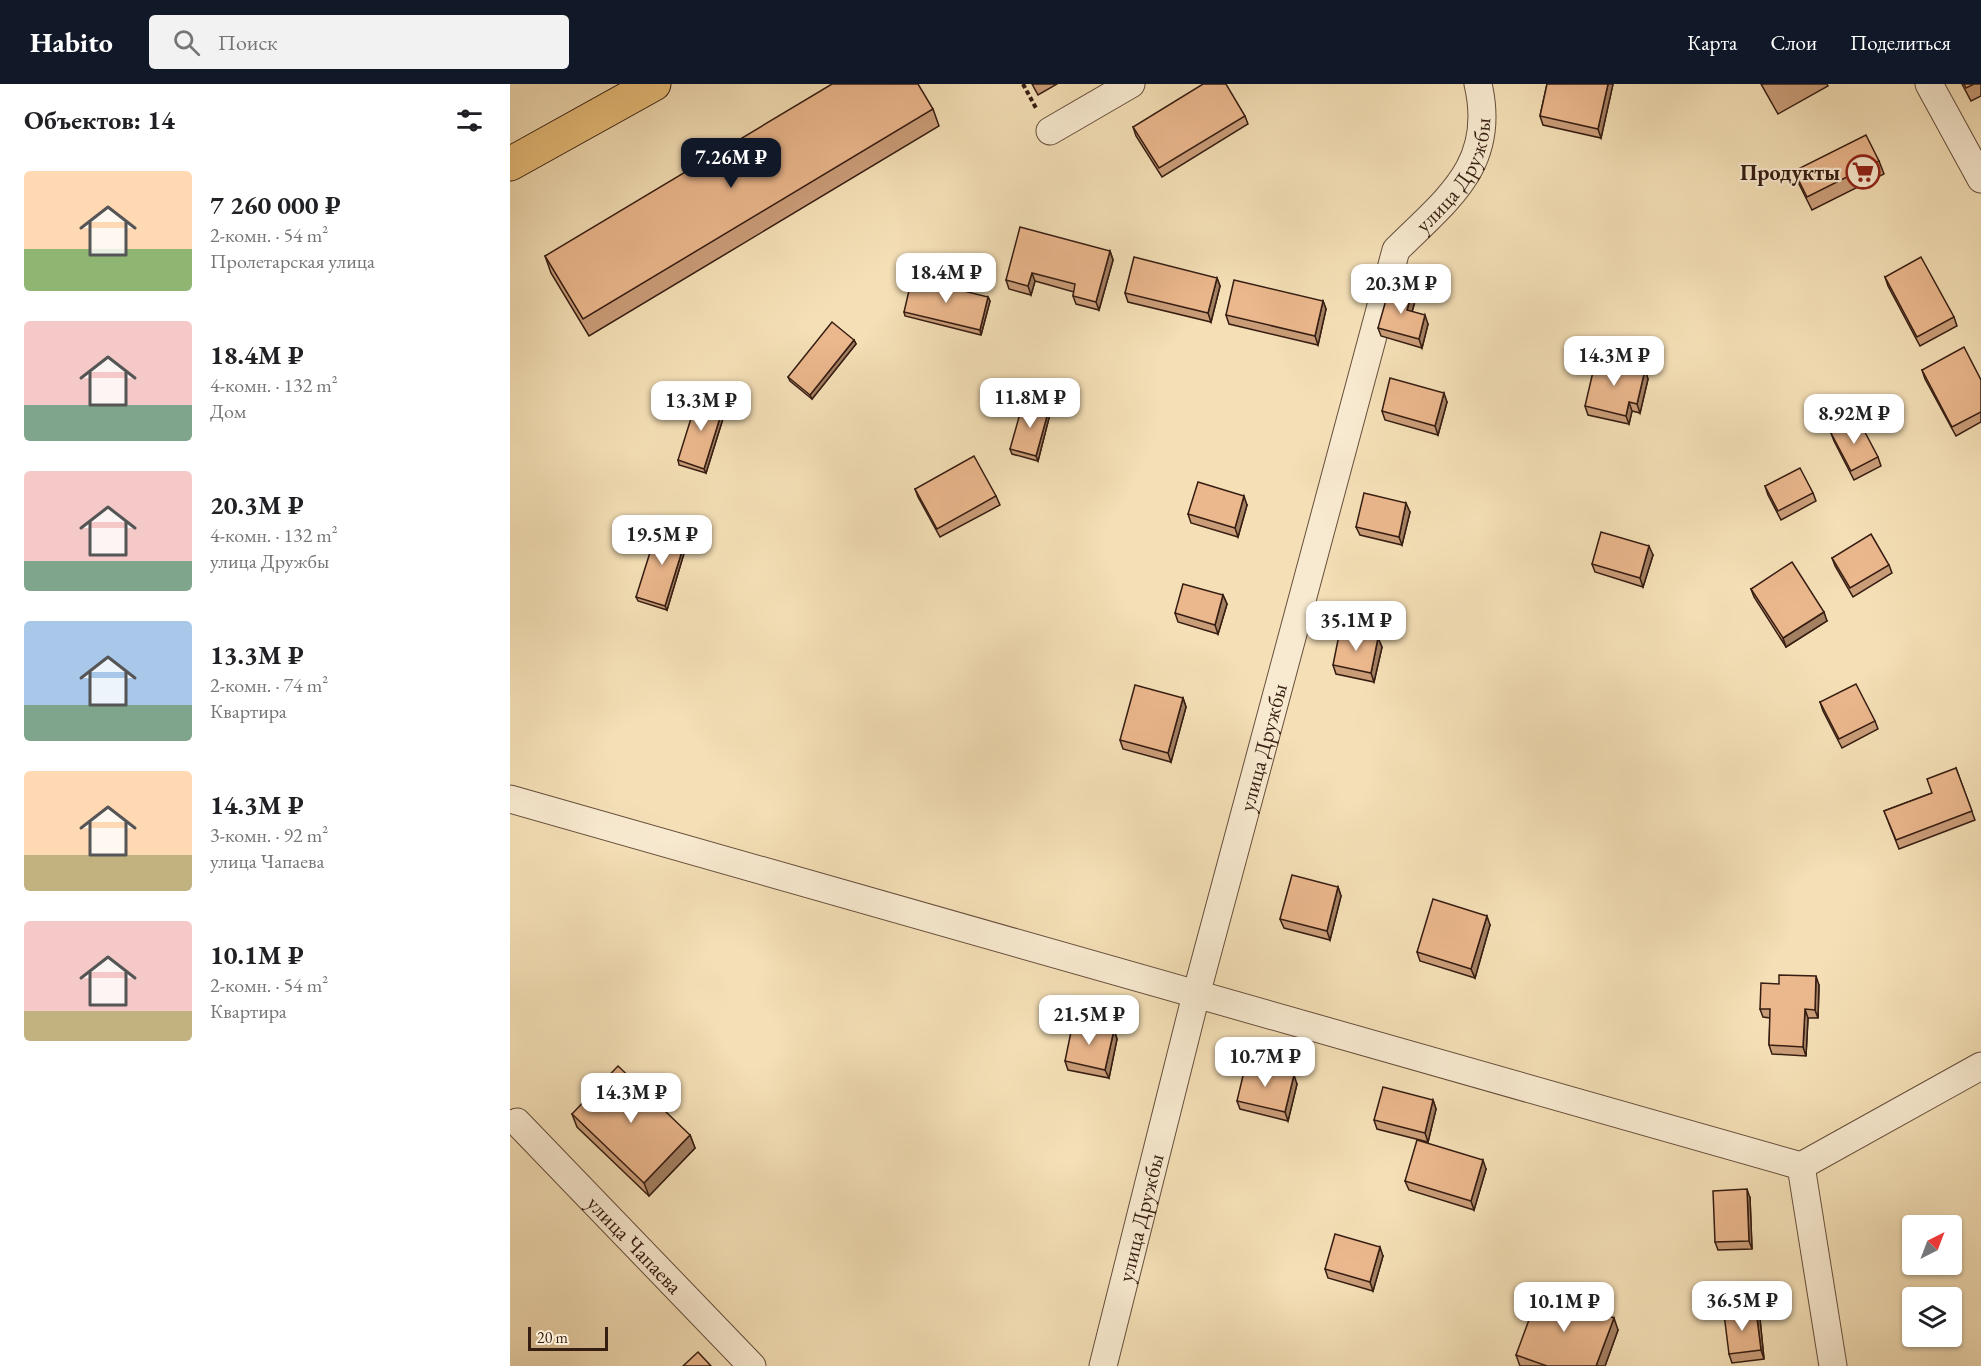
<!DOCTYPE html>
<html lang="ru">
<head>
<meta charset="utf-8">
<style>
	body { margin:0; font-family:"EB Garamond",serif; background:#f2f2f2; color:#202124; height:100vh; display:flex; flex-direction:column; font-size:22px; white-space:nowrap }
	* { box-sizing:border-box; margin:0 }
	p { font-size:20px; color:#757577 }
	.icon { flex:none; width:33px; height:33px; fill:none; stroke:currentColor; stroke-width:2; stroke-linecap:round; stroke-linejoin:round }
	.map { position:relative; flex:1; overflow:hidden }
	.side { display:flex; flex-direction:column; background:#fff; width:510px }
	.side>* { flex:none }
	.needle { width:39px; rotate:42deg }
	.buttons { position:absolute; left:1392px; top:1131px; display:grid; gap:12px }
	.buttons a { display:grid; place-items:center; width:60px; height:60px; border-radius:6px; background:#fff; box-shadow:0 2px 4px #0004; font-size:30px }
	.scale { position:absolute; left:18px; bottom:15px; width:80px; box-sizing:border-box; padding-left:6px; border:3px solid #361d12; border-top:0; font-size:16px; line-height:21px; white-space:nowrap; color:#361d12; -webkit-text-stroke:4px #f8ead0; paint-order:stroke }
	.price { position:absolute; translate:-50% -51px; padding:0 14px; border-radius:12px; background:#fff; color:#222; font-size:20px; line-height:39px; filter:drop-shadow(0 2px 3px #0008) }
	.price::after { content:''; position:absolute; left:50%; top:36px; width:18px; height:14px; margin-left:-9px; background:inherit; clip-path:polygon(0 0,100% 0,50% 100%) }
	.price.current { background:#111827; color:#fff }
	ul { padding:0; list-style:none }
	li { display:flex; align-items:center; gap:18px; height:150px; padding:0 24px }
	li span { display:grid; place-items:center; flex:none; width:168px; height:120px; border-radius:6px; color:#555 }
	li>.icon { margin-inline-start:auto }
	span .icon { width:72px; height:72px; fill:#fffc; stroke-width:1 }
	li b { font-size:26px }
	h2 { display:flex; justify-content:space-between; align-items:center; height:72px; padding:0 24px; font-size:26px }
	header { display:flex; align-items:center; gap:36px; box-sizing:border-box; height:84px; padding:0 30px; background:#111827; color:#fff }
	header strong { font-size:28px }
	nav { display:flex; gap:33px; margin-inline-start:auto; font-size:21px }
	.search { width:420px; height:54px; background:#f2f2f2; display:flex; align-items:center; gap:15px; box-sizing:border-box; padding:0 21px; border-radius:6px; color:#757577; font-size:22px }
	main { display:flex; flex:1; min-height:0 }
	.map>svg:first-child { display:block }
</style>
</head>
<body>
<header>
<strong>Habito</strong>
<div class="search"><svg class="icon" aria-label="search" viewBox="0 0 24 24"><circle cx="10" cy="10" r="6"/><path d="M15 15l6 6"/></svg>Поиск</div>
<nav><a>Карта</a><a>Слои</a><a>Поделиться</a></nav>
</header>
<main>
<section class="side">
<h2>Объектов: 14<svg class="icon" aria-label="filters" viewBox="0 0 24 24"><path d="M4 7h16M4 17h16"/><circle cx="9" cy="7" r="2"/><circle cx="15" cy="17" r="2"/></svg></h2>
<ul>
<li><span style="background:linear-gradient(#ffd9b3 65%,#8fb573 0)"><svg class="icon" aria-label="home" viewBox="0 0 24 24"><path d="M3 11l9-7 9 7M6 9v11h12V9"/></svg></span><div><b>7 260 000 ₽</b><p>2-комн. · 54 m²</p><p>Пролетарская улица</p></div></li>
<li><span style="background:linear-gradient(#f6c9c9 70%,#7fa58c 0)"><svg class="icon" aria-label="home" viewBox="0 0 24 24"><path d="M3 11l9-7 9 7M6 9v11h12V9"/></svg></span><div><b>18.4M ₽</b><p>4-комн. · 132 m²</p><p>Дом</p></div></li>
<li><span style="background:linear-gradient(#f6c9c9 75%,#7fa58c 0)"><svg class="icon" aria-label="home" viewBox="0 0 24 24"><path d="M3 11l9-7 9 7M6 9v11h12V9"/></svg></span><div><b>20.3M ₽</b><p>4-комн. · 132 m²</p><p>улица Дружбы</p></div></li>
<li><span style="background:linear-gradient(#a9c7e8 70%,#7fa58c 0)"><svg class="icon" aria-label="home" viewBox="0 0 24 24"><path d="M3 11l9-7 9 7M6 9v11h12V9"/></svg></span><div><b>13.3M ₽</b><p>2-комн. · 74 m²</p><p>Квартира</p></div></li>
<li><span style="background:linear-gradient(#ffd9b3 70%,#c2b280 0)"><svg class="icon" aria-label="home" viewBox="0 0 24 24"><path d="M3 11l9-7 9 7M6 9v11h12V9"/></svg></span><div><b>14.3M ₽</b><p>3-комн. · 92 m²</p><p>улица Чапаева</p></div></li>
<li><span style="background:linear-gradient(#f6c9c9 75%,#c2b280 0)"><svg class="icon" aria-label="home" viewBox="0 0 24 24"><path d="M3 11l9-7 9 7M6 9v11h12V9"/></svg></span><div><b>10.1M ₽</b><p>2-комн. · 54 m²</p><p>Квартира</p></div></li>
</ul>
</section>
<div class="map">
<svg width="1471" height="1282" viewBox="0 0 1471 1282">
	<rect width="100%" height="100%" fill="#f4dfb6"/>
	<filter id="stains"><feTurbulence type="fractalNoise" baseFrequency=".00333" numOctaves="4"/><feColorMatrix values="0 0 0 0 .2 0 0 0 0 .09 0 0 0 0 .02 0 0 0 .5 -.17"/></filter>
	<radialGradient id="worn" r=".72"><stop offset=".6" stop-color="#630" stop-opacity="0"/><stop offset="1" stop-color="#630" stop-opacity=".3"/></radialGradient>
	<g fill="none" stroke-linecap="round" stroke-linejoin="round">
		<defs>
			<g id="minor">
				<path d="M1419,0L1471,95"/>
				<path d="M540,47L621,0"/>
				<path d="M0,715L1291,1082L1471,982"/>
				<path id="s1" d="M7,1038L242,1282"/>
				<path d="M1291,1082L1323,1282"/>
				<path id="s2" d="M593,1282L686,911L886,166C937,115 987,81 968,0"/>
			</g>
			<path id="major" d="M0,80L144,0"/>
		</defs>
		<use href="#minor" stroke="#664e3b" stroke-width="29"/>
		<use href="#major" stroke="#361d12" stroke-width="35"/>
		<path stroke="#361d12" stroke-width="4" stroke-dasharray="4.5 3" stroke-linecap="butt" d="M513,0L527,26"/>
		<use href="#minor" stroke="#f8ead0" stroke-width="27"/>
		<use href="#major" stroke="#eac07b" stroke-width="33"/>
	</g>
	<g fill="#ca9d79" stroke="#361d12" stroke-width="1.5">
		<path d="M522,0H547L528,11Z"/>
		<path d="M1037,0H1103L1091,54L1033,41L1030,32Z"/>
		<path d="M1251,0H1317L1318,2L1268,30Z"/>
		<path d="M1452,0H1471V12L1461,17Z"/>
		<path d="M423,25L429,42L79,252L41,189L35,172Z"/>
		<path d="M735,32L738,40L652,93L626,52L623,43Z"/>
		<path d="M1369,77L1374,90L1302,126L1289,100L1284,87Z"/>
		<path d="M600,167L603,176L589,226L566,220L563,212L564,208L525,197L521,211L499,205L496,196Z"/>
		<path d="M1375,193L1444,233L1447,242L1410,262L1378,202Z"/>
		<path d="M707,194L710,202L701,238L618,218L615,209Z"/>
		<path d="M478,213L480,217L471,251L395,232L394,228Z"/>
		<path d="M813,217L816,225L808,261L719,240L716,231Z"/>
		<path d="M905,217L902,228L918,240L912,264L871,252L868,244Z"/>
		<path d="M344,256L346,260L302,315L280,297L278,293Z"/>
		<path d="M1135,286L1138,295L1130,329L1122,327L1119,340L1078,331L1075,322Z"/>
		<path d="M1412,286L1471,296V338L1446,352L1415,295Z"/>
		<path d="M937,318L928,351L875,336L872,327Z"/>
		<path d="M214,321L216,325L196,389L169,381L168,376Z"/>
		<path d="M540,330L528,377L502,370L500,365Z"/>
		<path d="M1321,349L1368,373L1371,382L1344,396L1324,357Z"/>
		<path d="M1255,402L1303,409L1306,417L1271,436L1258,411Z"/>
		<path d="M405,405L486,412L490,421L430,453L408,413Z"/>
		<path d="M737,421L728,453L681,439L678,430Z"/>
		<path d="M900,428L892,461L850,451L846,443Z"/>
		<path d="M178,456L157,526L128,517L126,513Z"/>
		<path d="M1143,471L1133,503L1085,488L1082,480Z"/>
		<path d="M1322,474L1379,481L1382,489L1343,513L1325,482Z"/>
		<path d="M1241,505L1317,537L1276,563L1244,513Z"/>
		<path d="M713,511L717,520L708,550L668,538L665,529Z"/>
		<path d="M868,554L872,563L864,598L826,590L823,581Z"/>
		<path d="M673,614L676,623L661,678L613,665L610,656Z"/>
		<path d="M1310,618L1365,637L1368,645L1332,664L1313,627Z"/>
		<path d="M1446,684L1465,736L1389,765L1374,727L1422,709Z"/>
		<path d="M828,803L831,812L820,856L774,844L770,835Z"/>
		<path d="M980,841L965,894L910,877L907,868Z"/>
		<path d="M1269,900L1309,901L1308,934H1298L1296,972L1262,970L1259,961L1260,934L1253,933L1250,925Z"/>
		<path d="M604,946L607,955L599,994L558,986L555,977Z"/>
		<path d="M787,1000L778,1037L730,1025L727,1017Z"/>
		<path d="M923,1016L926,1025L918,1058L867,1045L864,1036Z"/>
		<path d="M62,1030L180,1051L185,1064L139,1112L67,1043Z"/>
		<path d="M976,1085L964,1126L899,1106L895,1097Z"/>
		<path d="M1240,1114L1242,1165L1208,1166L1205,1158Z"/>
		<path d="M873,1172L863,1207L818,1194L815,1185Z"/>
		<path d="M1246,1226L1250,1235L1254,1275L1222,1279L1219,1270Z"/>
		<path d="M1108,1246L1095,1282H1010L1006,1271Z"/>
	</g>
	<g fill="#a48063" stroke="#361d12" stroke-width="1.5">
		<path d="M1098,0H1103L1091,54L1088,45Z"/>
		<path d="M600,167L603,176L589,226L586,218Z"/>
		<path d="M522,189L525,197L521,211L518,202Z"/>
		<path d="M707,194L710,202L701,238L698,229Z"/>
		<path d="M902,208L905,217L900,235L897,226Z"/>
		<path d="M478,213L480,217L471,251L470,246Z"/>
		<path d="M813,217L816,225L808,261L805,252Z"/>
		<path d="M915,231L918,240L912,264L909,255Z"/>
		<path d="M344,256L346,260L302,315L300,311Z"/>
		<path d="M1135,286L1138,295L1130,329L1127,320Z"/>
		<path d="M934,309L937,318L928,351L925,342Z"/>
		<path d="M1119,318L1122,327L1119,340L1116,332Z"/>
		<path d="M214,321L216,325L196,389L194,385Z"/>
		<path d="M539,325L540,330L528,377L526,372Z"/>
		<path d="M734,412L737,421L728,453L725,444Z"/>
		<path d="M896,419L900,428L892,461L889,453Z"/>
		<path d="M177,451L178,456L157,526L155,522Z"/>
		<path d="M1139,462L1143,471L1133,503L1130,494Z"/>
		<path d="M713,511L717,520L708,550L705,541Z"/>
		<path d="M1314,528L1317,537L1276,563L1273,554Z"/>
		<path d="M868,554L872,563L864,598L861,589Z"/>
		<path d="M673,614L676,623L661,678L658,669Z"/>
		<path d="M828,803L831,812L820,856L817,847Z"/>
		<path d="M977,832L980,841L965,894L961,885Z"/>
		<path d="M1306,892L1309,901L1308,934L1305,926Z"/>
		<path d="M1295,925L1298,934L1296,972L1293,963Z"/>
		<path d="M604,946L607,955L599,994L595,986Z"/>
		<path d="M784,991L787,1000L778,1037L775,1028Z"/>
		<path d="M923,1016L926,1025L918,1058L915,1049Z"/>
		<path d="M180,1051L185,1064L139,1112L134,1099Z"/>
		<path d="M973,1076L976,1085L964,1126L961,1117Z"/>
		<path d="M1237,1105L1240,1114L1242,1165L1239,1157Z"/>
		<path d="M870,1163L873,1172L863,1207L860,1198Z"/>
		<path d="M1246,1226L1250,1235L1254,1275L1251,1266Z"/>
		<path d="M1104,1234L1108,1246L1095,1282H1086Z"/>
	</g>
	<g fill="#ebb78d" stroke="#361d12" stroke-width="1.5">
		<path d="M322,0H408L423,25L73,235L35,172Z"/>
		<path d="M693,0H716L735,32L649,84L623,43Z"/>
		<path d="M1037,0H1098L1088,45L1030,32Z"/>
		<path d="M1454,0H1464L1456,4Z"/>
		<path d="M1356,51L1369,77L1297,113L1284,87Z"/>
		<path d="M510,143L600,167L586,218L563,212L565,200L522,189L518,202L496,196Z"/>
		<path d="M624,173L707,194L698,229L615,209Z"/>
		<path d="M1411,173L1444,233L1407,253L1375,193Z"/>
		<path d="M402,194L478,213L470,246L394,228Z"/>
		<path d="M724,196L813,217L805,252L716,231Z"/>
		<path d="M880,202L902,208L897,226L915,231L909,255L868,244Z"/>
		<path d="M322,238L344,256L300,311L278,293Z"/>
		<path d="M1454,263L1471,296V328L1442,343L1412,286Z"/>
		<path d="M1086,275L1135,286L1127,320L1119,318L1116,332L1075,322Z"/>
		<path d="M880,294L934,309L925,342L872,327Z"/>
		<path d="M188,312L214,321L194,385L168,376Z"/>
		<path d="M513,319L539,325L526,372L500,365Z"/>
		<path d="M1348,335L1368,373L1341,387L1321,349Z"/>
		<path d="M464,372L486,412L427,445L405,405Z"/>
		<path d="M1290,384L1303,409L1268,427L1255,402Z"/>
		<path d="M688,398L734,412L725,444L678,430Z"/>
		<path d="M854,409L896,419L889,453L846,443Z"/>
		<path d="M148,443L177,451L155,522L126,513Z"/>
		<path d="M1091,448L1139,462L1130,494L1082,480Z"/>
		<path d="M1361,450L1379,481L1340,504L1322,474Z"/>
		<path d="M1282,478L1314,528L1273,554L1241,505Z"/>
		<path d="M673,500L713,511L705,541L665,529Z"/>
		<path d="M830,546L868,554L861,589L823,581Z"/>
		<path d="M1346,600L1365,637L1329,655L1310,618Z"/>
		<path d="M625,601L673,614L658,669L610,656Z"/>
		<path d="M1446,684L1462,727L1386,756L1374,727L1422,709L1417,695Z"/>
		<path d="M782,791L828,803L817,847L770,835Z"/>
		<path d="M923,815L977,832L961,885L907,868Z"/>
		<path d="M1269,891L1306,892L1305,926L1295,925L1293,963L1259,961L1260,925H1250L1251,899L1269,900Z"/>
		<path d="M563,938L604,946L595,986L555,977Z"/>
		<path d="M736,979L784,991L775,1028L727,1017Z"/>
		<path d="M108,982L180,1051L134,1099L62,1030Z"/>
		<path d="M873,1003L923,1016L915,1049L864,1036Z"/>
		<path d="M907,1056L973,1076L961,1117L895,1097Z"/>
		<path d="M1237,1105L1239,1157L1205,1158L1203,1107Z"/>
		<path d="M825,1150L870,1163L860,1198L815,1185Z"/>
		<path d="M1030,1206L1104,1234L1086,1282H1037L1006,1271Z"/>
		<path d="M1246,1226L1251,1266L1219,1270L1214,1230Z"/>
		<path d="M188,1268L201,1282H173Z"/>
	</g>
	<defs>
		<symbol id="supermarket-ring" viewBox="-11 -11 22 22"><circle r="9.5" fill="#f8ead0" stroke="#8f2418" stroke-width="1.5"/><path d="M-6-5.5h2.5l.6 2H6L4.5 2H-2.5L-4.4-4H-6ZM-1.5 3.2a1.3 1.3 0 1 0 .1 0ZM3 3.2a1.3 1.3 0 1 0 .1 0Z" fill="#8f2418"/></symbol>
	</defs>
	<g fill-rule="evenodd">
		<use href="#supermarket-ring" x="1334" y="69" width="38" height="38"/>
	</g>
	<g text-anchor="middle" stroke-width="4.5" stroke-linejoin="round" paint-order="stroke">
		<g font-size="22" fill="#361d12" stroke="#f8ead0">
			<text dy="8" stroke="none"><textPath href="#s2" startOffset="1251">улица Дружбы</textPath></text>
			<text dy="8" stroke="none"><textPath href="#s2" startOffset="639">улица Дружбы</textPath></text>
			<text dy="8" stroke="none"><textPath href="#s2" startOffset="153">улица Дружбы</textPath></text>
			<text dy="8" stroke="none"><textPath href="#s1" startOffset="170">улица Чапаева</textPath></text>
		</g>
		<g font-size="22" font-weight="bold" fill="#361d12" stroke="#f8ead0" text-anchor="end">
			<text x="1330" y="96">Продукты</text>
		</g>
	</g>
	<rect width="100%" height="100%" filter="url(#stains)"/>
	<rect width="100%" height="100%" fill="url(#worn)"/>
</svg>
<div class="buttons">
<a><svg class="needle" viewBox="-14 -14 28 28"><path d="M0-13l5 13h-10z" fill="#e53935"/><path d="M0 13l5-13h-10z" fill="#757577"/></svg></a>
<a><svg class="icon" aria-label="layers" viewBox="0 0 24 24"><path d="M12 4l9 5-9 5-9-5zM3 14l9 5 9-5"/></svg></a>
</div>
<div class="scale">20 m</div>
<b class="price current" style="left:221px;top:105px">7.26M ₽</b>
<b class="price" style="left:436px;top:220px">18.4M ₽</b>
<b class="price" style="left:891px;top:231px">20.3M ₽</b>
<b class="price" style="left:1104px;top:303px">14.3M ₽</b>
<b class="price" style="left:520px;top:345px">11.8M ₽</b>
<b class="price" style="left:191px;top:348px">13.3M ₽</b>
<b class="price" style="left:1344px;top:361px">8.92M ₽</b>
<b class="price" style="left:152px;top:482px">19.5M ₽</b>
<b class="price" style="left:846px;top:568px">35.1M ₽</b>
<b class="price" style="left:579px;top:962px">21.5M ₽</b>
<b class="price" style="left:755px;top:1004px">10.7M ₽</b>
<b class="price" style="left:121px;top:1040px">14.3M ₽</b>
<b class="price" style="left:1232px;top:1248px">36.5M ₽</b>
<b class="price" style="left:1054px;top:1249px">10.1M ₽</b>
</div>
</main>
</body>
</html>
